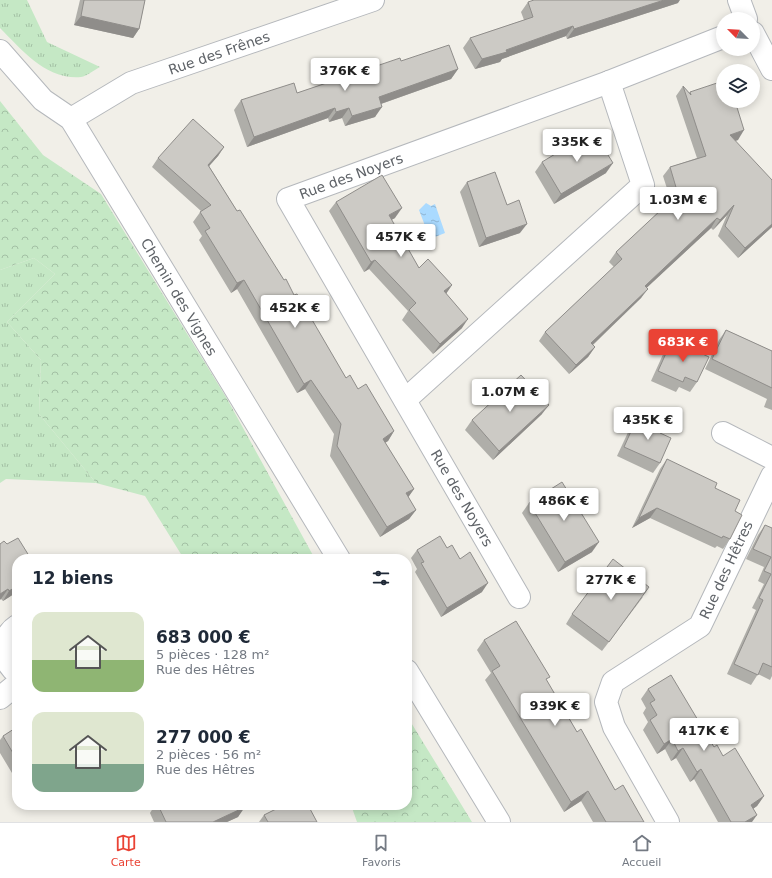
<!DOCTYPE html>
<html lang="fr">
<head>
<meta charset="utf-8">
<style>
	body { margin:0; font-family:"DejaVu Sans",sans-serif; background:#f6f6f7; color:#1f2937; height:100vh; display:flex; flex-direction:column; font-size:15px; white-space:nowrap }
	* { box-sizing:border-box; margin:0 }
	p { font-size:13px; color:#747a83 }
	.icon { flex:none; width:22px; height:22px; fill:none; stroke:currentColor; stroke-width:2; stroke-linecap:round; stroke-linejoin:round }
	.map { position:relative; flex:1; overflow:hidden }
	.side { position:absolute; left:12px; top:554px; width:400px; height:256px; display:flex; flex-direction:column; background:#fff; border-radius:16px; box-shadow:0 2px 10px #0003 }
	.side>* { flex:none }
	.needle { width:26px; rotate:294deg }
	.buttons { position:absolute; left:716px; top:12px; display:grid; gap:8px }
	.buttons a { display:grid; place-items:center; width:44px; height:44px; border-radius:50%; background:#fff; box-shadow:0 2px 10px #0003; font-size:20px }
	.price { position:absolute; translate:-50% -34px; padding:0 9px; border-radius:4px; background:#fff; color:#222; font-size:13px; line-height:26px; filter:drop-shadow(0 1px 2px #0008) }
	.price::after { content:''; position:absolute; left:50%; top:24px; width:12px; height:9px; margin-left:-6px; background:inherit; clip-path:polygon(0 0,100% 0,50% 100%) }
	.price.current { background:#ea4335; color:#fff }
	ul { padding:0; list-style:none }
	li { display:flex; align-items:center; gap:12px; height:100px; padding:0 20px }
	li span { display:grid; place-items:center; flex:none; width:112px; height:80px; border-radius:12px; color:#555 }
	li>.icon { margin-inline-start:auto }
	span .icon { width:48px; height:48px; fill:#fffc; stroke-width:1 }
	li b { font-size:17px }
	h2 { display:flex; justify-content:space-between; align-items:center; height:48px; padding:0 20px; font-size:17px }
	.tab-bar { display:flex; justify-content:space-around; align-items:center; height:56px; border-top:1px solid #e0e1e3; background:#fff; font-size:11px; color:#747a83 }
	.tab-bar a { display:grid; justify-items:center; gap:2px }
	.tab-bar .current { color:#ea4335 }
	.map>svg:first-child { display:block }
</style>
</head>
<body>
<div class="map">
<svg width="772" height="822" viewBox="0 0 772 822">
	<defs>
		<pattern id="grass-tufts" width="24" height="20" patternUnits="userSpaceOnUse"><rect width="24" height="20" fill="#c5e8c5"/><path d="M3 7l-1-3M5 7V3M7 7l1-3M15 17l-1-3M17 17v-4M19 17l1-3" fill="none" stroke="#a3c0a4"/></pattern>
		<pattern id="forest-crowns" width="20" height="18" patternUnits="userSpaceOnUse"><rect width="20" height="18" fill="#c5e8c5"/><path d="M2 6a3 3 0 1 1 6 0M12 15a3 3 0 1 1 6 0" fill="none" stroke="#a3c0a4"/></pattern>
		<pattern id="water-ripples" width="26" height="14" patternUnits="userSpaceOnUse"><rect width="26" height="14" fill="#aadaff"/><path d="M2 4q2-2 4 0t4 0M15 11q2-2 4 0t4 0" fill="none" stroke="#8eb4d2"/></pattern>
	</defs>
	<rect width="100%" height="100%" fill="#f1efe8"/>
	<g fill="url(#grass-tufts)">
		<path d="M0,0H27L47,42L100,67C94,70 87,76 81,77C46,80 22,50 0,28Z"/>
		<path d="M34,258L55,274L7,322L41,360L39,414L96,483L6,479L0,483V270Z"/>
	</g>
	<g fill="url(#forest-crowns)">
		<path d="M0,101L43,155L101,194L226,397L315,559H184L145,496L96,483L39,414L41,360L7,322L55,274L34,258L0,270Z"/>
		<path d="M407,716L472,822H357L351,805H407Z"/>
	</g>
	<path fill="url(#water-ripples)" d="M426,203L431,206L435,204L445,233L430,239L419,210Z"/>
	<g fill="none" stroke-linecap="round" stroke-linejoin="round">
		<defs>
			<g id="minor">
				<path d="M739,0L746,19"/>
				<path d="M753,33L772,69"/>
				<path d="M0,51L43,100L71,119L339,559"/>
				<path d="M71,119L131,83L373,0"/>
				<path d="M405,400L643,185L609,82"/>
				<path d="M723,433L772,458"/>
				<path d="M519,597L288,199L609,82L723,37"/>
				<path d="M17,626C0,637 1,661 17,673"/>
				<path d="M407,671L499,822"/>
				<path d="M0,698L17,684"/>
				<path d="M668,822L614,727L606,702L613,682L700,626L772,476"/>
			</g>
		</defs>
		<use href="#minor" stroke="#b5b8bc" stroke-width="24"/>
		<use href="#minor" stroke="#fff" stroke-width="22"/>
	</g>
	<g fill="#afaea9">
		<path d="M80,0H145L139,29L133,38L74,25Z"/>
		<path d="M528,2L678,3L567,39L566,36L502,59L500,62L475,69L463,48L470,38L524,20L521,12Z"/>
		<path d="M401,61L458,69L451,79L381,104L375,117L345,126L342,118L329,122L328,118L247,147L234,110L241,100L297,93Z"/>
		<path d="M683,86L689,93L690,92L738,140L735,141L772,227L738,258L718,236L727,215L713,230L711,228L647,287L641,298L593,345L595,347L588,357L569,374L539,341L545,332L614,267L609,262L616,252L671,201L663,176L670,167L697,158L676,96Z"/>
		<path d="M224,147L218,156L209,166L237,211L294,295L346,378L358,389L394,431L388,441L385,443L414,489L408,497L416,510L409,519L380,537L330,456L334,434L305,389L297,393L237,289L231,293L199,240L202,236L193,222L201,211L152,167L158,158Z"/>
		<path d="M542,162L606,173L554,204L535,172Z"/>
		<path d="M467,182L507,205L520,233L479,247L460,192Z"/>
		<path d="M336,202L395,218L391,220L419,268L452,285L446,293L462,328L433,354L402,320L408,311L369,269L364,272L329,211Z"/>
		<path d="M726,330L772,351V410L764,407L767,399L705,369L719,340Z"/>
		<path d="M672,340L697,382L690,392L679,387L676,392L651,381L665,350Z"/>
		<path d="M542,414L493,460L465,430L472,420Z"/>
		<path d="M637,418L660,433V463L653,473L617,456L630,428Z"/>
		<path d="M667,459L715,488L735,511L730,539L723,549L717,546L715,548L650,518L632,528L660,469Z"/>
		<path d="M529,503L592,552L558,572L522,513Z"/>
		<path d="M765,525L772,528V676L770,680L758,674L751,685L727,674L756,610L752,608L764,584L758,581L764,567L746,559L758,535Z"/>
		<path d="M0,544L17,592L3,601L1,599Z"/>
		<path d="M447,548L460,559L482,592L441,617L415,572L417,569L411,558L417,550Z"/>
		<path d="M643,597L602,651L566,624L572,614Z"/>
		<path d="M484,640L547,681L577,732L615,790L644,822H593L581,801L564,812L485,680L491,673L477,650Z"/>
		<path d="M648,689L714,747L764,796L757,806L753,809L752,822H718L694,779L690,782L676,758L671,761L665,749L657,754L643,730L648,722L643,713L646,708L641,699Z"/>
		<path d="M17,721V770L12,773L0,753V740L3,736L14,729L12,727Z"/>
		<path d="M155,805H244L238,817L227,822H154L150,813Z"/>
		<path d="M306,809L317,822H259L264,815Z"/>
	</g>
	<g fill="#8f8d8a">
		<path d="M664,0H680L678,3L567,39L574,29Z"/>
		<path d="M81,16L139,29L133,38L74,25Z"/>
		<path d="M573,26L566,36L502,59L500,62L475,69L482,59Z"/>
		<path d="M458,69L451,79L372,107L379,97Z"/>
		<path d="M382,107L375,117L345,126L352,116Z"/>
		<path d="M335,108L328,118L247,147L254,137Z"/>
		<path d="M349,108L342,118L329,122L336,112Z"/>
		<path d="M744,130L738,140L723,145L730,135Z"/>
		<path d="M224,147L218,156L202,174L208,165Z"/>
		<path d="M613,163L606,173L554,204L561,194Z"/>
		<path d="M734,205L727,215L713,230L720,220Z"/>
		<path d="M402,208L395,218L382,225L389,215Z"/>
		<path d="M717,218L711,228L639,295L645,286Z"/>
		<path d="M527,224L520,233L479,247L486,238Z"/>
		<path d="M772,224V227L738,258L745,248Z"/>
		<path d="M375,260L369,269L364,272L371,262Z"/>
		<path d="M244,280L237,289L231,293L237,283Z"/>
		<path d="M452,285L446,294L444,291Z"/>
		<path d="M648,289L641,298L585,352L591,343Z"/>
		<path d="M468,319L462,328L433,354L440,344Z"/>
		<path d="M595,347L588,357L569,374L576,365Z"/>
		<path d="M311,380L305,389L297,393L304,384Z"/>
		<path d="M549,405L542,414L493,460L499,451Z"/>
		<path d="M394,431L388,441L376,448L383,439Z"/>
		<path d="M414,489L407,499L406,493Z"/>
		<path d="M657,508L650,518L632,528L639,518Z"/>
		<path d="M416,510L409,519L380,537L387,527Z"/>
		<path d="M599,542L592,552L558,572L565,562Z"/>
		<path d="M488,583L482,592L441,617L447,608Z"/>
		<path d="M17,586V592L3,601L9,591Z"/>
		<path d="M8,589L1,599L0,600V594Z"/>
		<path d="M672,739L665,749L657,754L664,744Z"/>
		<path d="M683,748L676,758L671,761L678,751Z"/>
		<path d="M17,766V770L12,773Z"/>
		<path d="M701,769L694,779L690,782L697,772Z"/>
		<path d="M588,791L581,801L564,812L571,802Z"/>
		<path d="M764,796L757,806L744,815L751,805Z"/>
		<path d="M245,807L238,817L227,822H213Z"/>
		<path d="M757,815L752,822H745Z"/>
	</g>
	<g fill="#cccac5" stroke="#8f8d8a">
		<path d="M84,0H145L139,29L81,16Z"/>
		<path d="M534,0H664L574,29L573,26L506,50L507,52L482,59L470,38L533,17L528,2Z"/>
		<path d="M449,45L458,69L379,97L382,107L352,116L349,108L336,112L335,108L254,137L241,100L294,83L297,93L400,58L401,61Z"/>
		<path d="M723,81V101H735L744,130L730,135L772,180V224L745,248L725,226L734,205L720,220L717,218L645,286L648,289L591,343L595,347L576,365L545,332L622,259L616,252L678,194L670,167L706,156L683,86L691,95L690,92Z"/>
		<path d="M193,119L224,147L208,165L237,211L240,210L284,280L286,279L294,295L297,294L346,378L350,375L358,389L366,384L394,431L383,439L414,489L406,493L416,510L387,527L337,446L341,424L311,380L304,384L244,280L237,283L205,231L210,228L200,212L211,205L158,158Z"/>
		<path d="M593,131L613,163L561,194L542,162Z"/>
		<path d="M495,172L507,205L519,200L527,224L486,238L467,182Z"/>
		<path d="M382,175L402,208L389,215L419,268L428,259L452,285L444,291L468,319L440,344L409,310L416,303L375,260L371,262L336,202Z"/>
		<path d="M726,330L772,351V388L712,359Z"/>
		<path d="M672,340L709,357L697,382L685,377L683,382L658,371Z"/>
		<path d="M521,375L549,405L499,451L472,420Z"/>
		<path d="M637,418L662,429L660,433L671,438L660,463L624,447Z"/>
		<path d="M667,459L717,483L715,488L740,500L735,511L742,515L730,539L723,536L722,538L657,508L639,518Z"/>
		<path d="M562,482L599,542L565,562L529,503Z"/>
		<path d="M765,525L772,528V667L763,663L758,675L734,664L763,600L759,598L771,574L764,571L771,557L753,549Z"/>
		<path d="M440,536L447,548L452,545L460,559L470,552L488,583L447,608L421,563L424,562L417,550Z"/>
		<path d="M18,538L31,559H17V586L9,591L8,589L0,594V544L4,541L7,544Z"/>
		<path d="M613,559L649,587L609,642L572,614Z"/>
		<path d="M516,621L550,677L546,679L577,732L581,729L615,790L623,785L644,822H606L588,791L571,802L492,671L500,666L484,640Z"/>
		<path d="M671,675L714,747L717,745L723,756L735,748L764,796L751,805L757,815L745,822H731L701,769L697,772L683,748L678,751L672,739L664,744L650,720L657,715L650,703L655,700L648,689Z"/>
		<path d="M17,727V760L3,736Z"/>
		<path d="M158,805H244L245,807L213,822H166Z"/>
		<path d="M284,805H304L306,809L309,807L317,822H268L264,815Z"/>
	</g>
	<g text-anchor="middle" stroke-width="3" stroke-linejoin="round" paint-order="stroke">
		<g font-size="14" fill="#5f6368" stroke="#fff">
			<text transform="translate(219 53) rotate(-19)" y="5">Rue des Frênes</text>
			<text transform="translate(351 176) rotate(-20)" y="5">Rue des Noyers</text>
			<text transform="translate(179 297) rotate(59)" y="5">Chemin des Vignes</text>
			<text transform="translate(462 498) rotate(60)" y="5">Rue des Noyers</text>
			<text transform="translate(726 570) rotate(-65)" y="5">Rue des Hêtres</text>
		</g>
	</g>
</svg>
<div class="buttons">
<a><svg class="needle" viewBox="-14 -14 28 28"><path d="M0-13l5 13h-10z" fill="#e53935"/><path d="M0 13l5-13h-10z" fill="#747a83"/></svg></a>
<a><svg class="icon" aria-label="layers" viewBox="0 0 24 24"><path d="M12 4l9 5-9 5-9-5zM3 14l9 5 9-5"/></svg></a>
</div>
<b class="price" style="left:345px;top:92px">376K €</b>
<b class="price" style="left:577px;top:163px">335K €</b>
<b class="price" style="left:678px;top:221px">1.03M €</b>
<b class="price" style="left:401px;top:258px">457K €</b>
<b class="price" style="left:295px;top:329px">452K €</b>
<b class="price current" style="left:683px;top:363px">683K €</b>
<b class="price" style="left:510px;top:413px">1.07M €</b>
<b class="price" style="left:648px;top:441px">435K €</b>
<b class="price" style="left:564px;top:522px">486K €</b>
<b class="price" style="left:611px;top:601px">277K €</b>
<b class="price" style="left:555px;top:727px">939K €</b>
<b class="price" style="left:704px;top:752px">417K €</b>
<section class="side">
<h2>12 biens<svg class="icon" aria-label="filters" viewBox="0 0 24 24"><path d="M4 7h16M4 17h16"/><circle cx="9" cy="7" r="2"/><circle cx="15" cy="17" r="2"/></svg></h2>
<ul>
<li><span style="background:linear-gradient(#dfe7d0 60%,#8fb573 0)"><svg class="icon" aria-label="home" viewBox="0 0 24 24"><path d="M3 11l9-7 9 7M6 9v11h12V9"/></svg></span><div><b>683 000 €</b><p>5 pièces · 128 m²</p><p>Rue des Hêtres</p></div></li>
<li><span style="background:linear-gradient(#dfe7d0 65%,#7fa58c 0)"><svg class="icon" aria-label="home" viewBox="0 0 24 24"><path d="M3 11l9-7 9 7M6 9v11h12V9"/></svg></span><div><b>277 000 €</b><p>2 pièces · 56 m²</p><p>Rue des Hêtres</p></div></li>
</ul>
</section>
</div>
<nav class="tab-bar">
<a class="current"><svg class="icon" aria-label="map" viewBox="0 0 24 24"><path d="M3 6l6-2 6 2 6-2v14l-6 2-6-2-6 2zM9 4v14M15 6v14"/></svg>Carte</a>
<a><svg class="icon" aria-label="saved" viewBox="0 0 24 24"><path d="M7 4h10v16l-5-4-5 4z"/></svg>Favoris</a>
<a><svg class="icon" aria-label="home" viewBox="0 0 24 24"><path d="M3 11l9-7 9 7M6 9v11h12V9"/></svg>Accueil</a>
</nav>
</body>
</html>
